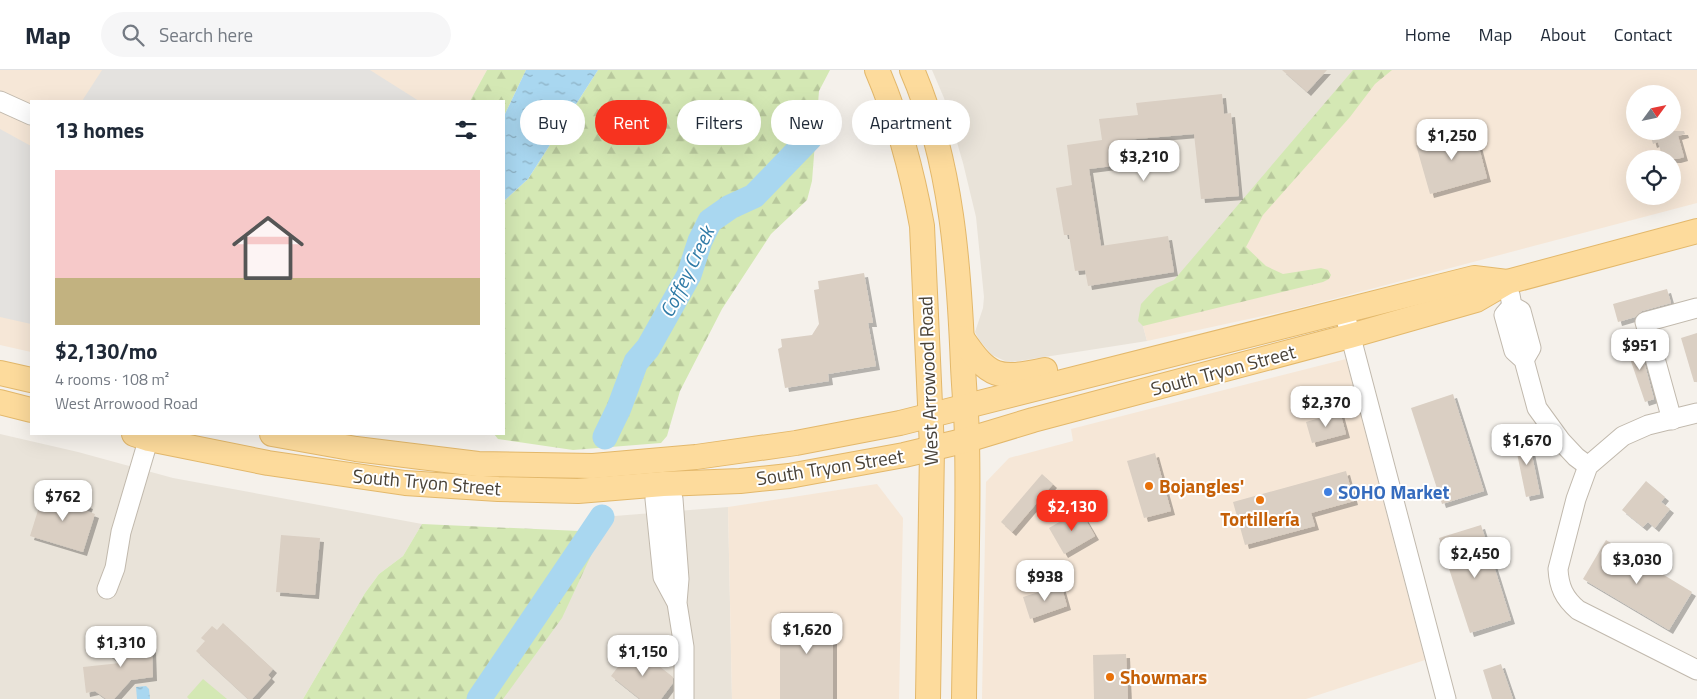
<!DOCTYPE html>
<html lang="en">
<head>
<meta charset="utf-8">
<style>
	body { margin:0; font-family:"Titillium Web",sans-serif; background:#f6f6f7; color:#1f2937; height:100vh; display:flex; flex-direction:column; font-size:19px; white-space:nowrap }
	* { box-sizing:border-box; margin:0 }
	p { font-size:16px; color:#747a83 }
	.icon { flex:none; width:28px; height:28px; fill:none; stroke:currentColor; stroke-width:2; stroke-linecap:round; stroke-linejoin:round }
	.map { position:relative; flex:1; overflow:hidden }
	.details { position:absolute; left:30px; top:30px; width:475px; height:335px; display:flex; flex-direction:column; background:#fff; border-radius:0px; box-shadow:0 5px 20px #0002 }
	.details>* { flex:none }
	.guide { position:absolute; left:520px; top:30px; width:475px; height:45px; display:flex; gap:10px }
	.needle { width:32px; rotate:57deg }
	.tools { position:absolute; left:1626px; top:15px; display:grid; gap:10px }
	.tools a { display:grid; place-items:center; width:55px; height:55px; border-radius:50%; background:#fff; box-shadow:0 5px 20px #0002; font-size:25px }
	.price { position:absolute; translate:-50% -42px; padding:0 11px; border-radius:10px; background:#fff; color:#222; font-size:16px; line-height:32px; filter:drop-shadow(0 1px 2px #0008) }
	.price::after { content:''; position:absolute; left:50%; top:30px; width:15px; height:11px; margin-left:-8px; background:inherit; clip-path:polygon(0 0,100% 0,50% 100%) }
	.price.selected { background:#f7331f; color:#fff }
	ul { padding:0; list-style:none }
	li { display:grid; align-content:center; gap:10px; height:265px; padding:0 25px }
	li+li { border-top:1px solid #e0e1e3 }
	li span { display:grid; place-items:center; height:155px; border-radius:0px; color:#555 }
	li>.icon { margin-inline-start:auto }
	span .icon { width:90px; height:90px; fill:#fffc; stroke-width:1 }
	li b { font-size:21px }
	h2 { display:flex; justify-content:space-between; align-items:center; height:60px; padding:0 25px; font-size:21px }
	.chip { padding:0 18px; border-radius:22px; background:#fff; box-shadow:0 5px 20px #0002; font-size:18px; line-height:45px }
	.chip.selected { background:#f7331f; color:#fff }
	header { display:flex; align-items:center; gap:30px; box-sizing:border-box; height:70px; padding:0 25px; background:#fff; border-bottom:1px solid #e0e1e3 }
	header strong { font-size:24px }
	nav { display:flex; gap:28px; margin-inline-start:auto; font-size:18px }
	.search { width:350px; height:45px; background:#f6f6f7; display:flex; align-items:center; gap:12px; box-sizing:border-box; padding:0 18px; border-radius:28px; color:#747a83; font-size:19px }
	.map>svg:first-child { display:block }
</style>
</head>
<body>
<header>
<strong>Map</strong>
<div class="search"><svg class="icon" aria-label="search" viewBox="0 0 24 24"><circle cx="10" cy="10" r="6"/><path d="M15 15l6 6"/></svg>Search here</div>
<nav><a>Home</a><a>Map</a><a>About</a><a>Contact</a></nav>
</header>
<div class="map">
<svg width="1697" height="629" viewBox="0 0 1697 629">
	<defs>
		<pattern id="forest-firs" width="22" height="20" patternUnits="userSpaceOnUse" patternTransform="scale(1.25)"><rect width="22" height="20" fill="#d4e8b4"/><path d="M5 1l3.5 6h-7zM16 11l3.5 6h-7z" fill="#b8c89c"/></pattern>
		<pattern id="water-ripples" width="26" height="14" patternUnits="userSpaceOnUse" patternTransform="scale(1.25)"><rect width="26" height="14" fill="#a9d7f0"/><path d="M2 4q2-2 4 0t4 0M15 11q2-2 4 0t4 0" fill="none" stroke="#8cb0c3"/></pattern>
		<filter id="shadow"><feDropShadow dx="4" dy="4" stdDeviation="0" flood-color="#0004"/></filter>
	</defs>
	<rect width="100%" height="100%" fill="#f5f1eb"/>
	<g fill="#e9e3d9">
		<path d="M932,0H1361L1143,256L1147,271L1012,292L1005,291L992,285L979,270L975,262L983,238L984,227L976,147L963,93L944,28Z"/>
		<path d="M0,364L78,382L173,408L422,454L403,486L379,504L365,523L303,629H0Z"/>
		<path d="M728,437L732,629H479L602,447Z"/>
	</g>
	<g fill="#f6e7d7" fill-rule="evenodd">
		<path d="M0,0H487L470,31H31V282L0,275Z"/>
		<path d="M1361,0H1697V133L1291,240L1147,271L1143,256ZM1635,24H1672V61H1635ZM1635,89H1672V126H1635Z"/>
		<path d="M1346,289L1425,590L1306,629H982L986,412L1009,388L1073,371L1071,359Z"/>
		<path d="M877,414L903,448L899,629H732L728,437Z"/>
	</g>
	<g fill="url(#forest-firs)">
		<path d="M487,0H526L504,46V31H470Z"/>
		<path d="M598,0H830L819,21L812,111L807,130L771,164L722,239L680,321L667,366L661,373L573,380L498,369L494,364H504V131L528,109Z"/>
		<path d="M1353,0H1392L1375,14L1350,47L1263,145L1246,177L1266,196L1283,204L1321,198L1328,200L1331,205L1329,209L1323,212L1143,256L1138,251L1141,234L1156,218L1174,210Z"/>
		<path d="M422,454L602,462L562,548L503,629H303L365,523L379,504L403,486Z"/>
	</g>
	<path fill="#d4e8b4" d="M203,609L227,629H189L187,627Z"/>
	<g fill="#e4e2df">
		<path d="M102,0H370L419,31H82Z"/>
		<path d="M0,59L31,76V254L0,247Z"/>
	</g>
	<g fill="url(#water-ripples)">
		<path d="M526,0H598L528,109L504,131V46Z"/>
		<path d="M146,616L149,619L150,629H137L136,617Z"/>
	</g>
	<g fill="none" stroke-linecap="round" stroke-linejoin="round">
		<g stroke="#a9d7f0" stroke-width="25">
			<path d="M605,367L619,338L636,292L648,278L689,205L700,171L710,151L730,137L754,126L810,68"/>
			<path d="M479,629L602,447"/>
		</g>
	</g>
	<g fill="#dacfc3" filter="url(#shadow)">
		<path d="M1282,0H1327L1307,22Z"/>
		<path d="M1222,24L1224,44L1231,43L1239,126L1201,129L1194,64L1125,70L1128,94L1089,99L1101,176L1168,166L1174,202L1088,216L1085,200L1075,201L1069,165H1064L1056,118L1072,115L1067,75L1102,70L1099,49L1138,45L1136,33Z"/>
		<path d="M1474,59L1487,108L1430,124L1416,75Z"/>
		<path d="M1649,61H1684L1685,64L1678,66L1684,87L1677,89H1663L1658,72L1653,74Z"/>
		<path d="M864,203L873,253H868L876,296L828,304L829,311L785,318L778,279L782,277L781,269L812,265L819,254L814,220L819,219L818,211Z"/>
		<path d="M1667,219L1671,233L1642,241L1635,247L1618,252L1613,234Z"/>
		<path d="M1697,263V312H1694L1681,268Z"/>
		<path d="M1639,273L1654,329L1645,332L1626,277Z"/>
		<path d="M1453,324L1484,421L1442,434L1411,338Z"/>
		<path d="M1340,342L1346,364L1312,373L1306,352Z"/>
		<path d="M1528,366L1540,424L1526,427L1514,369Z"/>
		<path d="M1155,383L1171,441L1144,448L1127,391Z"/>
		<path d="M1346,401L1354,431L1311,443L1315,456L1245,475L1233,432Z"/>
		<path d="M1042,404L1053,414L1012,462L1001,452Z"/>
		<path d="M1646,411L1665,427L1661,432L1670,439L1655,458L1648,452L1643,457L1622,440Z"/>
		<path d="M44,421L89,435L87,441L95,444L83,482L30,466Z"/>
		<path d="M1080,440L1095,466L1064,484L1049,458Z"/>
		<path d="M1481,455L1511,550L1470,563L1439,468Z"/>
		<path d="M281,465L320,468L315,525L276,522Z"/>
		<path d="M1606,470L1692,522L1669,560L1583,509Z"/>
		<path d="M1061,515L1067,536L1030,549L1023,527Z"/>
		<rect x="780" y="542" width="53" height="87"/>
		<path d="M223,553L273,599L268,605L271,608L252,629H248L196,581L205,571L201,568L212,556L217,560Z"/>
		<path d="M126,563L134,570L138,565L152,577L153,607L131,610L114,629H106L95,621L86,623L83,597L120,593L108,584Z"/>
		<path d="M630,581L638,587L641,582L673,607V613L661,629H640L611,606Z"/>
		<path d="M1126,584L1128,629H1094L1093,585Z"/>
		<path d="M1501,594L1513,629H1492L1483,600Z"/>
	</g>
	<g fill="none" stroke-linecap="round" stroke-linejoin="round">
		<defs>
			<g id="minor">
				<path d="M0,31L31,45"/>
				<path d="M1510,225L1512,236L1521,241L1531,278L1524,290"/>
				<path d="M1512,236L1504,245L1514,281L1524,290L1537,338L1561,371L1576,387L1588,396"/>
				<path d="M1344,241L1446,629"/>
				<path d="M1697,343L1648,355L1623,366L1588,396L1576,429L1558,499C1559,517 1564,528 1578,540L1697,600"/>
				<path d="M1672,350L1645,252L1697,238"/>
				<path d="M107,519L115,498L121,462L150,364"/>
				<path d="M677,533L663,507L655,429L663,414L673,429L679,509L677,533L684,577V629"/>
			</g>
			<g id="major">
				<path d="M877,0C899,51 912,101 922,156L932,379L928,629"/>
				<path d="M912,0C952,92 959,197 963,296C964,321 967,347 967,372C969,457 965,543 964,629"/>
				<path d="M962,268C989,308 998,310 1045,300"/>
				<path d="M0,303L31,310"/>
				<path d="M0,332L31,340"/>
				<path d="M134,364L149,369L268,393L405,413L498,419L578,421L663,414L740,411L789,406L904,385L967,370L1033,350L1350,266L1476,230L1507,212L1697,161"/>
				<path d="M272,364L356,379L478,394L593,396L696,387L796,373L900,353L1474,208L1507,212"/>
			</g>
		</defs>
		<use href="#minor" stroke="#c1b9ad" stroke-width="21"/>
		<use href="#major" stroke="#e3b86b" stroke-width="26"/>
		<use href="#minor" stroke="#fff" stroke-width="19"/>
		<use href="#major" stroke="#fddb9c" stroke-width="24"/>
	</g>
	<g fill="#e8710a" stroke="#fff" stroke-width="2">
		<circle cx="1149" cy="416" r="5"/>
		<circle cx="1260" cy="430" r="5"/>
		<circle cx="1110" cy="607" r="5"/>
	</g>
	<circle fill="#3f7fe0" stroke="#fff" stroke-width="2" cx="1328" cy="422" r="5"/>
	<g text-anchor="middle" stroke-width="4" stroke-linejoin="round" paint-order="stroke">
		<g font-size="19" fill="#494238" stroke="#fff">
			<text transform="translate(1223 300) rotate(-15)" y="7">South Tryon Street</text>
			<text transform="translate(928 311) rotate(-92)" y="7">West Arrowood Road</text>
			<text transform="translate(830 397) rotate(-9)" y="7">South Tryon Street</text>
			<text transform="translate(427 412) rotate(5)" y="7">South Tryon Street</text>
		</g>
		<g font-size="19" font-weight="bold" fill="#c56008" stroke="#fff" text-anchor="start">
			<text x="1159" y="423">Bojangles'</text>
			<text x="1260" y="456" text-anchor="middle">Tortillería</text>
			<text x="1120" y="614">Showmars</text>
		</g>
		<g font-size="19" font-weight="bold" fill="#366cbe" stroke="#fff" text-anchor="start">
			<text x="1338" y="429">SOHO Market</text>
		</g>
		<g font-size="20" font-style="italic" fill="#2e7aa6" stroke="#fff">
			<text transform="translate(687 202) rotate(-64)" y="7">Coffey Creek</text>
		</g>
	</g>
</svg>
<div class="tools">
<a><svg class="needle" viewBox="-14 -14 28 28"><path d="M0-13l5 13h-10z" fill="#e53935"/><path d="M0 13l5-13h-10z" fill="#747a83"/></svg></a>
<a><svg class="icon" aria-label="locate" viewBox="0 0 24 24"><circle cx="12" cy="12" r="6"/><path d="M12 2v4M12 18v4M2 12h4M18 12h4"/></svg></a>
</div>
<b class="price" style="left:1452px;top:91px">$1,250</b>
<b class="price" style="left:1144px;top:112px">$3,210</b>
<b class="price" style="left:1640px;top:301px">$951</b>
<b class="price" style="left:1326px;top:358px">$2,370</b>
<b class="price" style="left:1527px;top:396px">$1,670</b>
<b class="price" style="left:63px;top:452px">$762</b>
<b class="price selected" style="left:1072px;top:462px">$2,130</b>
<b class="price" style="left:1475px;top:509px">$2,450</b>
<b class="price" style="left:1637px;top:515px">$3,030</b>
<b class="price" style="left:1045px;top:532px">$938</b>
<b class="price" style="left:807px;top:585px">$1,620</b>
<b class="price" style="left:121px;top:598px">$1,310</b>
<b class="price" style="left:643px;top:607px">$1,150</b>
<div class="guide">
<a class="chip">Buy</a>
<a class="chip selected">Rent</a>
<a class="chip">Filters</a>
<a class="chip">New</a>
<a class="chip">Apartment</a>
</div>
<section class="details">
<h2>13 homes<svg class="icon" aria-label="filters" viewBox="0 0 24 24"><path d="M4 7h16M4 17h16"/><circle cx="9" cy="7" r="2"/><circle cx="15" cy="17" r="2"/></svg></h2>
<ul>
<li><span style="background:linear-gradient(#f6c9c9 70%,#c2b280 0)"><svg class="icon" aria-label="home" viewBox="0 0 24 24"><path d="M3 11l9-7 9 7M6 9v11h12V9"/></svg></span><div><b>$2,130/mo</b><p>4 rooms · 108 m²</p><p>West Arrowood Road</p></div></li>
</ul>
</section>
</div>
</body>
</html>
